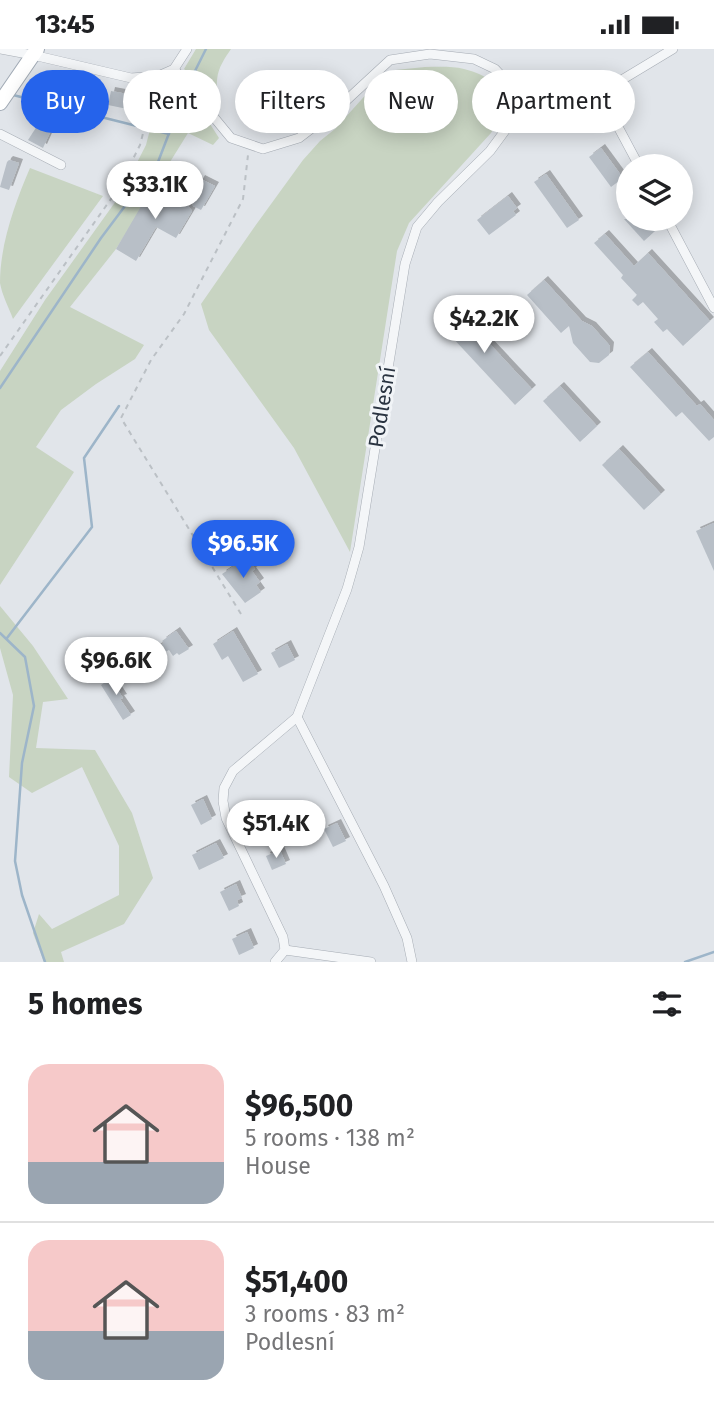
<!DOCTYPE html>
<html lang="en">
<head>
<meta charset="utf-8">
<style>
	body { margin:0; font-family:"Fira Sans",sans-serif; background:#f2f2f2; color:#202124; height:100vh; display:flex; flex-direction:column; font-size:26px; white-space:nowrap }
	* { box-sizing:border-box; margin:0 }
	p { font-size:23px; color:#757577 }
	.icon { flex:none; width:38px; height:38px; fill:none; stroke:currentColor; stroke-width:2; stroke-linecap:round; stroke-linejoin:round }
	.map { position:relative; height:913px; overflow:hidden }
	.sheet { display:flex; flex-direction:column; background:#fff; flex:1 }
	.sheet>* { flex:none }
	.top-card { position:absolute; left:21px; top:21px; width:672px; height:63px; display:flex; gap:14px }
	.tools { position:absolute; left:616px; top:105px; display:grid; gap:14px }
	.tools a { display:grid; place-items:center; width:77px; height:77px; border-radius:50%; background:#fff; box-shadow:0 4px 18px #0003; font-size:35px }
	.price { position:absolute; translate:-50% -60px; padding:0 16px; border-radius:24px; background:#fff; color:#222; font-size:23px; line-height:46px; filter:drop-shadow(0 2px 4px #0008) }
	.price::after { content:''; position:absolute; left:50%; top:42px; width:21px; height:16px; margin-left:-10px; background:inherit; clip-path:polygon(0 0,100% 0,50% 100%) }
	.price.active { background:#2563eb; color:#fff }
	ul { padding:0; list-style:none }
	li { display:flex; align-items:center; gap:21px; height:175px; padding:0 28px }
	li+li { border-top:2px solid #e0e0e0 }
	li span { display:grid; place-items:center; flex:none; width:196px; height:140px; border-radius:21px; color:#555 }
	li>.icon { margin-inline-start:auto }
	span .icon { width:84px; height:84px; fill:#fffc; stroke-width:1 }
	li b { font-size:30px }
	h2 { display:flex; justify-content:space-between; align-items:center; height:84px; padding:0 28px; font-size:30px }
	.pill { padding:0 24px; border-radius:32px; background:#fff; box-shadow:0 4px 18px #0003; font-size:24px; line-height:63px }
	.pill.active { background:#2563eb; color:#fff }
	.status { display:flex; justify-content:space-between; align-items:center; height:49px; padding:0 35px; background:#fff; direction:ltr }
	.status svg { height:19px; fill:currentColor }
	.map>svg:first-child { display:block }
</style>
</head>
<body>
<div class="status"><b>13:45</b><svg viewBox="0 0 49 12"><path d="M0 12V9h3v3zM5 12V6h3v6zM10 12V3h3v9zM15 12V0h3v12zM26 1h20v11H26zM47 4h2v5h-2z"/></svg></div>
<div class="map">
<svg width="714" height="913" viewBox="0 0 714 913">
	<defs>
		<filter id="shadow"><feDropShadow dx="4" dy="-4" stdDeviation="0" flood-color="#0004"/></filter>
	</defs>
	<rect width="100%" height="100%" fill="#e1e5ea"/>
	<g fill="#c8d4c2">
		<path d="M196,0H231C218,19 215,26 218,50L184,20Z"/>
		<path d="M425,18C438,18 452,17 464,20C501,29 513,52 491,84L409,174L397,202L350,503L294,399L209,281L201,255L253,180L303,111L320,92L335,80L379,31L395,21Z"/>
		<path d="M161,38L173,39L194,50L219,89L213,96L188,84L116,200L70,258L144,296L135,310L96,335L61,361L36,398L74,423L0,536V322L45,251L121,145L146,96Z"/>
		<path d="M30,119L103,147L13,270C9,259 2,246 0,234C0,195 15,154 30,119Z"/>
		<path d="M0,557L33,597L68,650L43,653L36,699L95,701L132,764L153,829L124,875L61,903L64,913H44L33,884L39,865L52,880L119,846V797L82,718L32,744L9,728L13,646L0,599Z"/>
	</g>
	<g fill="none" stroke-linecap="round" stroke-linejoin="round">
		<g stroke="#9db5c9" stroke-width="2.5">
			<path d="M189,34L206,0"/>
			<path d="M13,46L169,85"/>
			<path d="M0,339L101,189L158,113L186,40"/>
			<path d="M0,584L25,608L34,657L22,714L15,812L22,846L45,913"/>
			<path d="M7,589L92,478L84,409L119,357"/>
			<path d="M685,913L714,903"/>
		</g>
	</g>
	<g fill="#b8bfc7" filter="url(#shadow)">
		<path d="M111,42L127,45L126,49L145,54L142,63L108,56Z"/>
		<path d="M39,74L51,81L43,99L28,91Z"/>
		<path d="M601,99L623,129L611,138L589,108Z"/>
		<path d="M9,111L19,114L9,141L0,138L7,113Z"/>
		<path d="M546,125L579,171L567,179L534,133Z"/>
		<path d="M201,130L215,137L201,161L193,157L190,134L197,137Z"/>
		<path d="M164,135L184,151L192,162L176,189L156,178L136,212L116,200L143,154Z"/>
		<path d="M508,147L517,159L513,162L516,166L489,186L477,171Z"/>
		<path d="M624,170H644L655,182L644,192Z"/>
		<path d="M605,185L634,217L648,204L710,272L683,297L667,280L663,283L654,273L658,270L643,253L638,257L632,251L637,246L621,229L623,226L594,194Z"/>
		<path d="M544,231L582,272L592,277L610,297L609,306L599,314L590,313L573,294L569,277L561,284L527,246Z"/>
		<path d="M453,256L532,340L515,356L437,272Z"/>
		<path d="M648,303L697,357L700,355L714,371V388L709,392L682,363L676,368L630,318Z"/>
		<path d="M560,337L597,377L580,393L543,352Z"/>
		<path d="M619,400L661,445L644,461L602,416Z"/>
		<path d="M714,474V522L696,482Z"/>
		<path d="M248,508L255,520L252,522L260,533L256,536L261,543L245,554L222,525Z"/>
		<path d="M176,582L189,600L179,606L177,604L173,607L169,601L149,612L146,605L164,594L162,592Z"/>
		<path d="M233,582L258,625L243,633L228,607L222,611L213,595Z"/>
		<path d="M287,595L295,611L279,619L271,604Z"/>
		<path d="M114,627L120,635L116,638L123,649L120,650L131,666L123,671L101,636Z"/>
		<path d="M203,750L212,770L201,776L191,756Z"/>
		<path d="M337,774L346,792L333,798L324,780Z"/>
		<path d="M216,794L224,809L199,821L192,806Z"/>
		<path d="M280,801L286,815L272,821L266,807Z"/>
		<path d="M236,835L242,849L237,851L239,857L229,862L220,843Z"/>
		<path d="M247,883L254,899L239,906L232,890Z"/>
	</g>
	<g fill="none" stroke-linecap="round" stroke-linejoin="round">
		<defs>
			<g id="street">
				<path d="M0,0L33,6L131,29L158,27L174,20L187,0"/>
				<path d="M174,20L231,89L263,100L299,89L337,60L390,11L430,5L474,10L495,20L526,53"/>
				<path d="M600,44L673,0"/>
				<path d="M526,53C551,41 575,27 600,44L639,117"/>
				<path d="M0,85L61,116"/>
				<path d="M667,170L714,259"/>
				<path d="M297,668L384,837L407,889L412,913"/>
				<path d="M285,901L371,913"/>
				<path d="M275,913L285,901L283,888L226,769L223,752L224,739L233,722L297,668L347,540L359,498L405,215L417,178L438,153L490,102L526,53"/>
			</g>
			<path id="primary" d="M0,54L37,0"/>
		</defs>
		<use href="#street" stroke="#a6acb4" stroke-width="10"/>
		<use href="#primary" stroke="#a1aab5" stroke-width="16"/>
		<g stroke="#bbc0c5" stroke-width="2" stroke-dasharray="5 5" stroke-linecap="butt">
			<path d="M0,307L118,140L140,96L155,38"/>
			<path d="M241,565L121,369L151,311L184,265L243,150L248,106"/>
		</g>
		<use href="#street" stroke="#f4f6f8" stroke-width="9"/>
		<use href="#primary" stroke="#fff" stroke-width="14"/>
	</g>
	<g text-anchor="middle" stroke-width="6" stroke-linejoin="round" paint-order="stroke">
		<g font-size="21" fill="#2a3441" stroke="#f1f4f7">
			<text transform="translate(382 358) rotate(-81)" y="7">Podlesní</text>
		</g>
	</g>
</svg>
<div class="tools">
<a><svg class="icon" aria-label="layers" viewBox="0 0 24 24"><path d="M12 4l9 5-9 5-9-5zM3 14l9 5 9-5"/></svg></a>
</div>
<b class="price" style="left:155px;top:172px">$33.1K</b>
<b class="price" style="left:484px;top:306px">$42.2K</b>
<b class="price active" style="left:243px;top:531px">$96.5K</b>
<b class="price" style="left:116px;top:648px">$96.6K</b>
<b class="price" style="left:276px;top:811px">$51.4K</b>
<div class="top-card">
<a class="pill active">Buy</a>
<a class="pill">Rent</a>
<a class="pill">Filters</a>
<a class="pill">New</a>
<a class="pill">Apartment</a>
</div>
</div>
<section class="sheet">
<h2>5 homes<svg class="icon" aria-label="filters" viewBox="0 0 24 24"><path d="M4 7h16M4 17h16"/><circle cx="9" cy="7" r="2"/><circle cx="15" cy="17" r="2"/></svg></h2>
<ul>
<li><span style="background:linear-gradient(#f6c9c9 70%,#9aa5b1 0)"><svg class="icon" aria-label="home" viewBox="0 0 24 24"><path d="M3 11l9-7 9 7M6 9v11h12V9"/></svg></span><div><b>$96,500</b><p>5 rooms · 138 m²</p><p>House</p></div></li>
<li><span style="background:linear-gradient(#f6c9c9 65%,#9aa5b1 0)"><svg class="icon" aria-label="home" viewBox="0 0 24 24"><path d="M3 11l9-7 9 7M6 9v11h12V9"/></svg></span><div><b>$51,400</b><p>3 rooms · 83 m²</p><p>Podlesní</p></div></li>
</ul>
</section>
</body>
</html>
